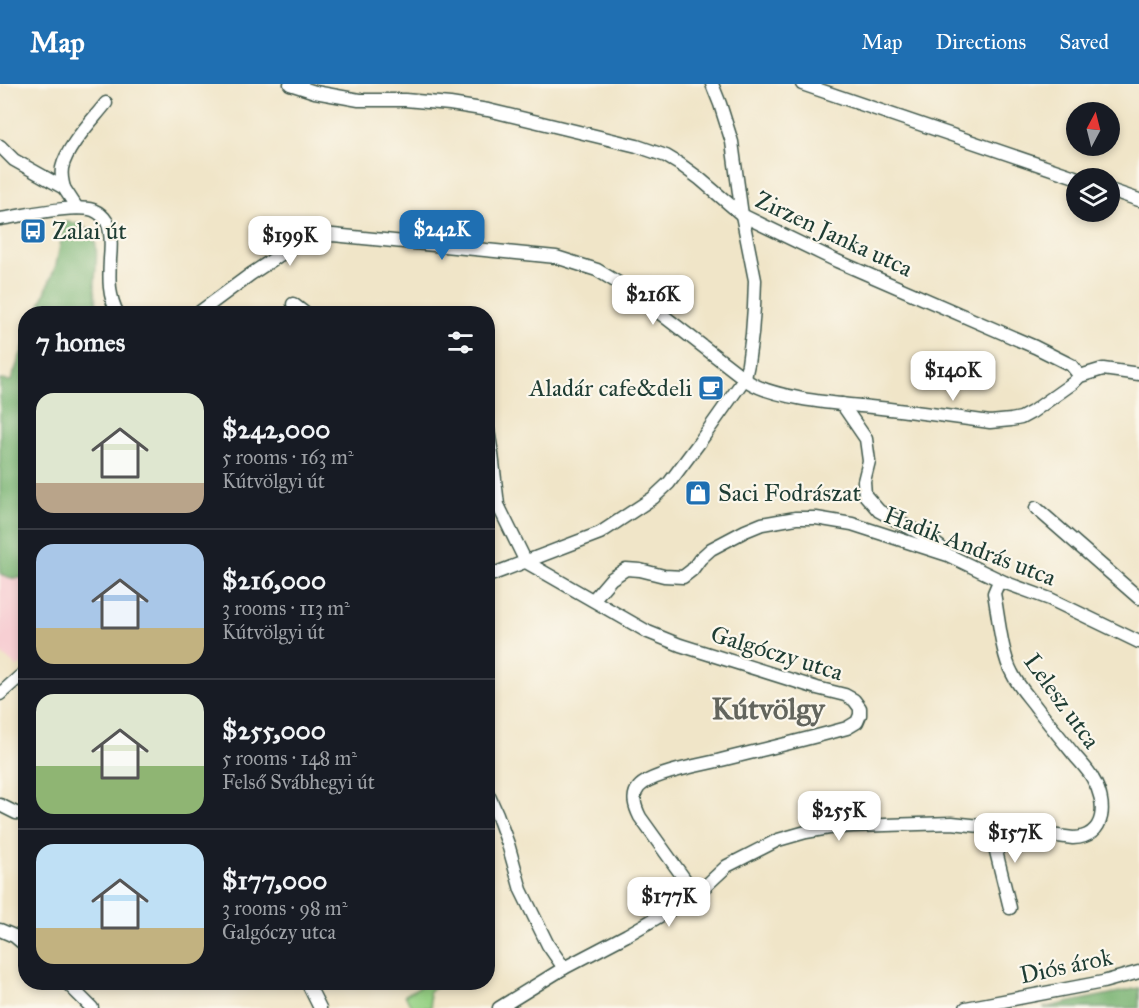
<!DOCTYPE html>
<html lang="en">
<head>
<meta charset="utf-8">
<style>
	body { margin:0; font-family:"IM FELL Great Primer",serif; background:#20242c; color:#f1f3f6; height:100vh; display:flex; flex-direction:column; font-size:22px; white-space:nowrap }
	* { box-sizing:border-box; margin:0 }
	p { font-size:20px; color:#9ea1a6 }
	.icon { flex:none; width:33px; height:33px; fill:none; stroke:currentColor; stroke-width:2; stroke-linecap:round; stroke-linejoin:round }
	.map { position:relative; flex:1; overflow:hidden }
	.drawer { position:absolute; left:18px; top:222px; width:477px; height:684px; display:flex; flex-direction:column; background:#171b24; border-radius:24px; box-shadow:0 3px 9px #0003 }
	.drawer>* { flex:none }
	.needle { width:39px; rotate:7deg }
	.controls { position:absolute; left:1066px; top:18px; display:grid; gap:12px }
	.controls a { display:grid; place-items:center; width:54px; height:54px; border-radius:50%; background:#171b24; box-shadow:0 3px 9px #0003; font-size:30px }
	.price { position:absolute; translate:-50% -51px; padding:0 14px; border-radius:12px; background:#fff; color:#222; font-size:20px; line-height:39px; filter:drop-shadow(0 2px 3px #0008) }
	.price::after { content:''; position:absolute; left:50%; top:36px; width:18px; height:14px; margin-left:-9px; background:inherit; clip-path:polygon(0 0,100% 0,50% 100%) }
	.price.selected { background:#1f6fb2; color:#fff }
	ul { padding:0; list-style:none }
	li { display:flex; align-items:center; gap:18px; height:150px; padding:0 18px }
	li+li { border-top:2px solid #363941 }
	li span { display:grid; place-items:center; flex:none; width:168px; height:120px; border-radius:18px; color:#555 }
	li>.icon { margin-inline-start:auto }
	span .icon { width:72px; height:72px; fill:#fffc; stroke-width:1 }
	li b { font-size:26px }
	h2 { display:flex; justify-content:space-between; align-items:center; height:72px; padding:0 18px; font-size:26px }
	header { display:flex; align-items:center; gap:36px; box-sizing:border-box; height:84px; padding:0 30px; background:#1f6fb2; color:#fff }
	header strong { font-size:28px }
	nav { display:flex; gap:33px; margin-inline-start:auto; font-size:21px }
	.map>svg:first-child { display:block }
</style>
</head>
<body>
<header>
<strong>Map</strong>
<nav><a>Map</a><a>Directions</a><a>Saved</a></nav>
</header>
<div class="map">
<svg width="1139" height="924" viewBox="0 0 1139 924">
	<rect width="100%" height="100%" fill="#fbf7ec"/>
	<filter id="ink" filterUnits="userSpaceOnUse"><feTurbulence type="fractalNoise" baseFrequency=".0167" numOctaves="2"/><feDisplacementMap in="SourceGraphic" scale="12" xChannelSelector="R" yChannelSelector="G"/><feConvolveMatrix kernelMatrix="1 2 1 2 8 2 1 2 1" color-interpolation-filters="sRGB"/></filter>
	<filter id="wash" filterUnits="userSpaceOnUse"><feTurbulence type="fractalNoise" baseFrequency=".008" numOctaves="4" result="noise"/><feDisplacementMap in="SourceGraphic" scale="24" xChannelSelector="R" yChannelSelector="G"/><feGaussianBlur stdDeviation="1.35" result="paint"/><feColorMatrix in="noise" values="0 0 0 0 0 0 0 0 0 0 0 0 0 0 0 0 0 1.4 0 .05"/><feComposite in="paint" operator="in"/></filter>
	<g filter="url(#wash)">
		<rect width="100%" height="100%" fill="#f0e5c8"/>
		<path fill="#f7cfd3" d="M25,259V578L17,583L0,568V296L11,297Z"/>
		<path fill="#98d286" stroke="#5c885d" stroke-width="1.5" d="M426,899H437V903L429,907L431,924H412L405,911Z"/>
		<g fill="#7ab473" stroke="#4c7854" stroke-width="1.5">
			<path d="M65,137C121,144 81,196 101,229H37L56,181Z"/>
			<path d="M25,259V493C15,495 9,495 0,489V296L11,297Z"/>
			<path d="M1139,904V924H1043Z"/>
		</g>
	</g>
	<g filter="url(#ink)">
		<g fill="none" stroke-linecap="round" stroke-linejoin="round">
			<defs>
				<g id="minor">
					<path d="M290,0L315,8L359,16H405L450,20L488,26L637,62L666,72L681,81L700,95L742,131L837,177L1035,263L1071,281L1080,292"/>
					<path d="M802,0L1078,94"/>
					<path d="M0,62L14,76L64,104L77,124"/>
					<path d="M64,104C62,97 61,91 62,84C67,62 92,37 106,19"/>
					<path d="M1110,106L1139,116"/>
					<path d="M0,135C24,132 71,120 93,126C98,128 104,133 107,138C112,148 111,164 110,175C109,194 108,212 118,230"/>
					<path d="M293,220L306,230"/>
					<path d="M197,230L251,190L289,165L303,157L317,152L333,151L556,173L597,186L630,206L749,298C774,314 830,319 861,322C904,326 947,332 990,338L1011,336L1021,334L1032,328L1073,299L1080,292L1103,285L1139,290"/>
					<path d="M842,320L866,355L869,377L864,397L865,411L879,427L923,451L940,463L945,468"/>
					<path d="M488,346L492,370L498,421L526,478L648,548L680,561L817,604L845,611L854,616L860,624V631L857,638L847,644C804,656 761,666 717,677C699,681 650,690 639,703C631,712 635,723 640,733L696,811"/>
					<path d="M1036,424L1139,514"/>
					<path d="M488,492L600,449L653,414L669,399L699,359L745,294L748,280L752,250L754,223L755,196L742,131L732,58L720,20L712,0"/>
					<path d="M593,516L611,495L626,485L640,486L664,492L683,493L692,486L700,475L711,465L745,447L762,440L796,434H816L852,440L948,471L1006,499L1050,515L1139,558"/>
					<path d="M0,610L26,587"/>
					<path d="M488,710L497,730L508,760L521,806L548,861L564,884"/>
					<path d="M0,721L16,729L26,730"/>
					<path d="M990,743L1010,824"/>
					<path d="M0,846L14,852L26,862"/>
					<path d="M66,898L92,924"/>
					<path d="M307,898L320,924"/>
					<path d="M499,924L564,884L627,851L696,811L727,782L778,756L806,748L829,744L853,742L952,739L990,743L1073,754C1107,753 1107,718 1093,695C1089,687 1082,680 1076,673C1063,657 1049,640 1036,623C1028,612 1018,602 1012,589C1002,572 998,530 994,509L997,502L1000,498L1006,499"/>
					<path d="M966,924L1103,898L1139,888"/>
				</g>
			</defs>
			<use href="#minor" stroke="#3e564a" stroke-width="15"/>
			<use href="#minor" stroke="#fff" stroke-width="12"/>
		</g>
	</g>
	<defs>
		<symbol id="bus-square" viewBox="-11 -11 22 22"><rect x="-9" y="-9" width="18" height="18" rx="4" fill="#1f6fb2" stroke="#fbf7ec"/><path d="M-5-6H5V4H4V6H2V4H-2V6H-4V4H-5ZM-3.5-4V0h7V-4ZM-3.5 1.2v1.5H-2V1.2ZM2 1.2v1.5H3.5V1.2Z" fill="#fff"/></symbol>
		<symbol id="cafe-square" viewBox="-11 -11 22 22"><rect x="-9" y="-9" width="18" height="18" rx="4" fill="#1f6fb2" stroke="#fbf7ec"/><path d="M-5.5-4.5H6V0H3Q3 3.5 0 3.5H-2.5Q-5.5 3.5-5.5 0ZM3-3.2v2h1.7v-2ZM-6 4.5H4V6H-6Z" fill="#fff"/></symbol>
		<symbol id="shop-square" viewBox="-11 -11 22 22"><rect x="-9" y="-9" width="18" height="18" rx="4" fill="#1f6fb2" stroke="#fbf7ec"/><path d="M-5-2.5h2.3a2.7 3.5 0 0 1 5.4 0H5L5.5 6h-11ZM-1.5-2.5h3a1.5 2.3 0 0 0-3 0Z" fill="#fff"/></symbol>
	</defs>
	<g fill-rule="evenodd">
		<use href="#bus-square" x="18" y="132" width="30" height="30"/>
		<use href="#cafe-square" x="696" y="289" width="30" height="30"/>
		<use href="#shop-square" x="683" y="394" width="30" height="30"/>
	</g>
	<g text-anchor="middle" stroke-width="4.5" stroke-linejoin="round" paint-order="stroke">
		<g font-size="24" fill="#1f3d34" stroke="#fbf7ec" text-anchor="start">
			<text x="52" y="155">Zalai út</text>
			<text x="692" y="312" text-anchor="end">Aladár cafe&amp;deli</text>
			<text x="718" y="417">Saci Fodrászat</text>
		</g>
		<g font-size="24" fill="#1f3d34" stroke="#fbf7ec">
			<text transform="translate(834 150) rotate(25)" y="8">Zirzen Janka utca</text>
			<text transform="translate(970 462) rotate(21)" y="8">Hadik András utca</text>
			<text transform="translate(777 569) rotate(17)" y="8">Galgóczy utca</text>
			<text transform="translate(1062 617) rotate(54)" y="8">Lelesz utca</text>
			<text transform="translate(1066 882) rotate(-12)" y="8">Diós árok</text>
		</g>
		<g font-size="30" font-weight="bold" fill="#63655d" stroke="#fbf7ec">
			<text x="768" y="635">Kútvölgy</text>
		</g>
	</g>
</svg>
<div class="controls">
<a><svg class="needle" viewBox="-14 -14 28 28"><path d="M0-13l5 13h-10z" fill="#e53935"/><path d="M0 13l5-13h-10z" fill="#9ea1a6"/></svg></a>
<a><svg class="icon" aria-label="layers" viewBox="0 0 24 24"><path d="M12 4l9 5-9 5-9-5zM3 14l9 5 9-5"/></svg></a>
</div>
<b class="price selected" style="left:442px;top:177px">$242K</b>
<b class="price" style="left:290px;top:183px">$199K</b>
<b class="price" style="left:653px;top:242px">$216K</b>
<b class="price" style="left:953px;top:318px">$140K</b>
<b class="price" style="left:839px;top:758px">$255K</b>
<b class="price" style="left:1015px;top:780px">$157K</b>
<b class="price" style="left:669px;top:844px">$177K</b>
<section class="drawer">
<h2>7 homes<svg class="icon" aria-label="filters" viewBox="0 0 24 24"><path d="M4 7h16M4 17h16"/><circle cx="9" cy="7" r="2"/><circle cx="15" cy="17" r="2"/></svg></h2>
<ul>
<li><span style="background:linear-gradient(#dfe7d0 75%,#b9a48a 0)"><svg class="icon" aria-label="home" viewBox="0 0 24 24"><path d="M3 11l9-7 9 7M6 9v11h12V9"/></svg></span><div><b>$242,000</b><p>5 rooms · 163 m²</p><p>Kútvölgyi út</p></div></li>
<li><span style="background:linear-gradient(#a9c7e8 70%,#c2b280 0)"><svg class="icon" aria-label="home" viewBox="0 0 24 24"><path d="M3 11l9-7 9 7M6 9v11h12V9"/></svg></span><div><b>$216,000</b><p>3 rooms · 113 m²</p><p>Kútvölgyi út</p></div></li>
<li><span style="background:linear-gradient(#dfe7d0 60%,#8fb573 0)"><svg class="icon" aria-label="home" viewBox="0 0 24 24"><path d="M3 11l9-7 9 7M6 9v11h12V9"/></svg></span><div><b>$255,000</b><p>5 rooms · 148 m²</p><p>Felső Svábhegyi út</p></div></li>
<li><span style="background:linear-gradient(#bfe0f5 70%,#c2b280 0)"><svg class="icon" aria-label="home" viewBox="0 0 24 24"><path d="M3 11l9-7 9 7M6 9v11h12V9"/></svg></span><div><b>$177,000</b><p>3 rooms · 98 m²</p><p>Galgóczy utca</p></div></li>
</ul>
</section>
</div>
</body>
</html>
